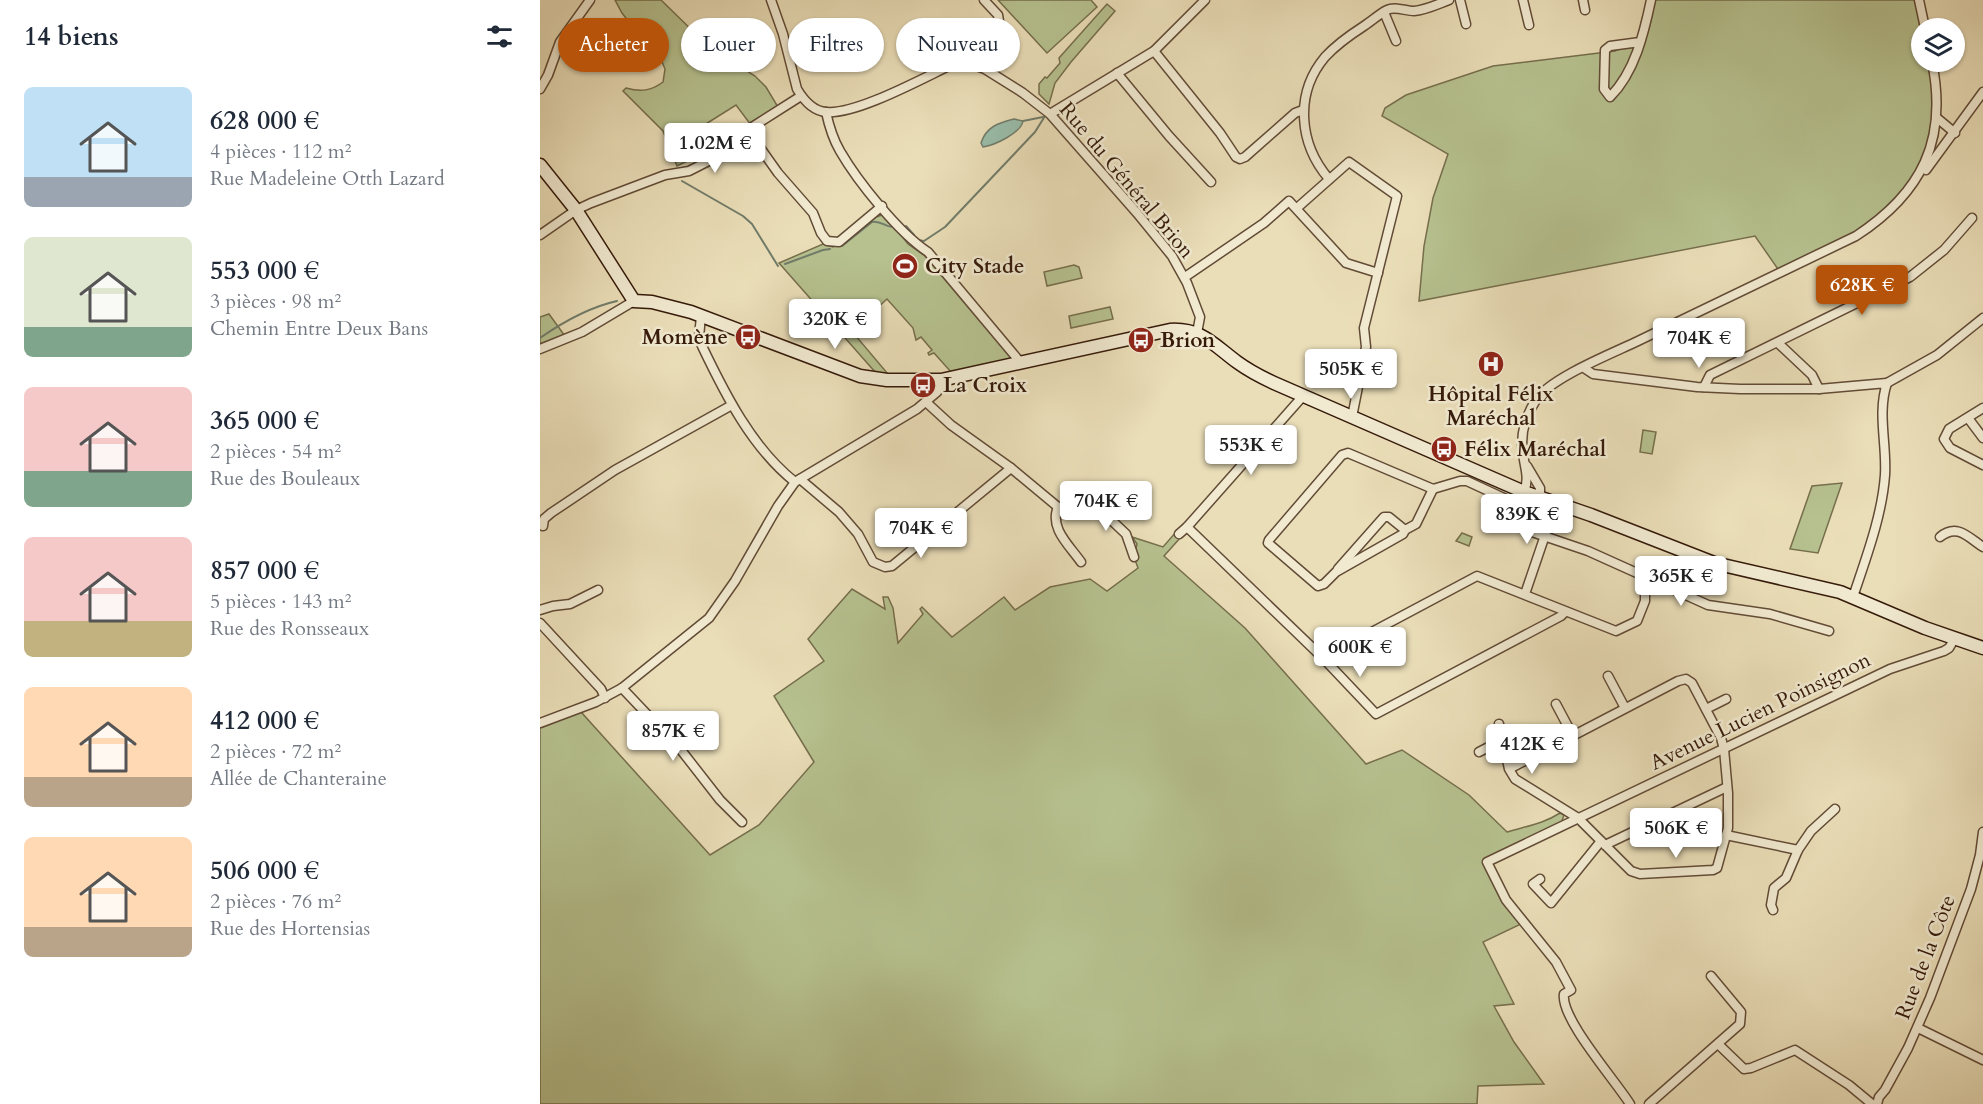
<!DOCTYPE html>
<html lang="fr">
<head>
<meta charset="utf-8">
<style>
	body { margin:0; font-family:Cardo,serif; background:#f2f2f3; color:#1f2937; height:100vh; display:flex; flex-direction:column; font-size:22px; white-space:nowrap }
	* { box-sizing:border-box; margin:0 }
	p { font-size:20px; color:#747a83 }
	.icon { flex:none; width:33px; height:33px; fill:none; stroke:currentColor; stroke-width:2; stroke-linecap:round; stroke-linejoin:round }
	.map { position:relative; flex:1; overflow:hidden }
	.drawer { display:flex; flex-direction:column; background:#fff; width:540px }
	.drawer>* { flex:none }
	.top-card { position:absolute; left:18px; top:18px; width:570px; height:54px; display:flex; gap:12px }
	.fabs { position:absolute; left:1371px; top:18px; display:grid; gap:12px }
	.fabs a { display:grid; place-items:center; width:54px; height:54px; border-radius:50%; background:#fff; box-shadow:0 2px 4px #0004; font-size:30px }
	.price { position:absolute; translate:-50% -51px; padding:0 14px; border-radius:6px; background:#fff; color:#222; font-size:20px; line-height:39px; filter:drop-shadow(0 2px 3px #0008) }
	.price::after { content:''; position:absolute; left:50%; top:36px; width:18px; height:14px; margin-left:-9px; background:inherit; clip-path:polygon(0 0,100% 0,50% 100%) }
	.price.active { background:#b45309; color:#fff }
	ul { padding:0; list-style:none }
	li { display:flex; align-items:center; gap:18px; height:150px; padding:0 24px }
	li span { display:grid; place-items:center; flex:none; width:168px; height:120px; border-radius:9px; color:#555 }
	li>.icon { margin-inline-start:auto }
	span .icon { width:72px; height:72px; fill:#fffc; stroke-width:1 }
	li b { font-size:26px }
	h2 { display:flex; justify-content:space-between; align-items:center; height:72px; padding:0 24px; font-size:26px }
	.pill { padding:0 21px; border-radius:27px; background:#fff; box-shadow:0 2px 4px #0004; font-size:21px; line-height:54px }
	.pill.active { background:#b45309; color:#fff }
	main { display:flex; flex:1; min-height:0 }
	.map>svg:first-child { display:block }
</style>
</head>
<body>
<main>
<section class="drawer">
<h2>14 biens<svg class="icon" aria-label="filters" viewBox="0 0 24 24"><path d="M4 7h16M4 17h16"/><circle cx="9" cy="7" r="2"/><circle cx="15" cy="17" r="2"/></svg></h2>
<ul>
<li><span style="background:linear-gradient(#bfe0f5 75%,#9aa5b1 0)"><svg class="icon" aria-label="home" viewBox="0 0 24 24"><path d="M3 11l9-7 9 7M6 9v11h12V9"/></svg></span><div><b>628 000 €</b><p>4 pièces · 112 m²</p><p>Rue Madeleine Otth Lazard</p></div></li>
<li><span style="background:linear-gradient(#dfe7d0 75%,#7fa58c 0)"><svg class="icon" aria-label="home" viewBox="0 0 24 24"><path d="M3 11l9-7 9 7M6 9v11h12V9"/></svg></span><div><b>553 000 €</b><p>3 pièces · 98 m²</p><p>Chemin Entre Deux Bans</p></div></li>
<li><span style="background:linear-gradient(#f6c9c9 70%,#7fa58c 0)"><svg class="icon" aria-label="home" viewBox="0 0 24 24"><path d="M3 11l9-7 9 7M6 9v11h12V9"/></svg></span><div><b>365 000 €</b><p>2 pièces · 54 m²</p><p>Rue des Bouleaux</p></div></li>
<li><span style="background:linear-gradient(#f6c9c9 70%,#c2b280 0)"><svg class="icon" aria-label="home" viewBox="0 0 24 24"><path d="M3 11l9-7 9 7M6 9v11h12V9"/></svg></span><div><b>857 000 €</b><p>5 pièces · 143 m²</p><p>Rue des Ronsseaux</p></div></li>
<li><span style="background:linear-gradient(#ffd9b3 75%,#b9a48a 0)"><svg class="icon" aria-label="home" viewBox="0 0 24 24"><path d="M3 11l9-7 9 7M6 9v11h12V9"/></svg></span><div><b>412 000 €</b><p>2 pièces · 72 m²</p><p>Allée de Chanteraine</p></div></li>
<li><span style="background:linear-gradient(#ffd9b3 75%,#b9a48a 0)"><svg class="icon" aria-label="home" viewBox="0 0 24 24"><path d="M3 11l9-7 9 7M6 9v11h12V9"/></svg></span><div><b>506 000 €</b><p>2 pièces · 76 m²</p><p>Rue des Hortensias</p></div></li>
</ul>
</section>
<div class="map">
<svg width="1443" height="1104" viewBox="0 0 1443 1104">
	<rect width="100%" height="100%" fill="#eadeb8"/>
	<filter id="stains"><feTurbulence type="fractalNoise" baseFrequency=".00333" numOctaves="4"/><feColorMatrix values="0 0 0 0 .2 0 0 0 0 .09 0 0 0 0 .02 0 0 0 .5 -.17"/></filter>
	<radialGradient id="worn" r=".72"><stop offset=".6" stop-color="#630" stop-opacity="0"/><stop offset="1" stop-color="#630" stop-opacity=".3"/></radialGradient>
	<g fill="#b6c18f" stroke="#766e4c" stroke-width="1.5">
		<path d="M75,0H121L168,46L215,76L226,87L238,107L211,125L196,105L161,127L179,146L137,166L123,131L83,91L86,88C101,92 111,91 123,82L125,69L120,57L107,45L82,13Z"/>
		<path d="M458,0H551L557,7L507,53Z"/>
		<path d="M1110,0H1379L1382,28V62H1392L1397,118L1379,177L1330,227L1240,272L1215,236L879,301L884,246L893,198L908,154L842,116L845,108L866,95L953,66L1075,51L1082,47H1093L1094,49Z"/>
		<path d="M567,4L575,11L531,62L515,83L509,104L499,94V84L505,77L507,78L520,63L519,58Z"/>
		<path d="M342,215L347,217L368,244L385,256L473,360L411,372L394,353L389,355L388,353L392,350L381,337L376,340L373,328L347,299L315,328L316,333L315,335L348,374L336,373L239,263L283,244L293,247L336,217Z"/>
		<path d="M534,265L539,267L542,278L507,286L504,272Z"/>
		<path d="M570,307L573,319L531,328L529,316Z"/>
		<path d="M9,314L25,336L0,344V317Z"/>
		<path d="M1103,430L1116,432L1112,454L1100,452Z"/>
		<path d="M1302,483L1278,553L1250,549L1272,486Z"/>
		<path d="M636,532L641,537L624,556L705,628L826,764L862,750L929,795L967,832C987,826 1003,824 1020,813L1024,815L1020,827L947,862L981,924L943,942L974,1004L954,1006L974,1042L1004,1084L938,1086L937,1104H0V728L41,712L170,855L219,825L274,762L234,696L284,661L268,639L312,589L345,609L343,597H348L353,608L358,643L383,614L380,609L382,607L412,637L464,597L475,610L510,587L550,579L567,591L598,568L594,557L597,544L592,537L623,547Z"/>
		<path d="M922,533L932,537L929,546L916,541Z"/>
	</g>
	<path fill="#99bdaa" stroke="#717c6a" stroke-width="1.5" d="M474,119L483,121C481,133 455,145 443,147L441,143C446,127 458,123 474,119Z"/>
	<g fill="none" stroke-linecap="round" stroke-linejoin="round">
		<g stroke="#717c6a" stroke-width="2">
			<path d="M483,121L503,117"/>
			<path d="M142,181L203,216L212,224L238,266"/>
			<path d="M366,226L374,235"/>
			<path d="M378,240L384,241L405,227L495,132L505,116"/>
			<path d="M302,246L332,222C341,220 346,228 354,227"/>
			<path d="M245,264L283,250L290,249"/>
			<path d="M0,338C23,322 50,307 77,301"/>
		</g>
		<defs>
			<g id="street">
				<path d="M231,0L243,34L257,89C263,99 273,111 286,112C316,115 383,78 413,64L425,62L445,69L483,93L510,114L597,213L632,256L647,283L660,317L657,333"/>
				<path d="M920,0L926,24"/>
				<path d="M983,0L989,25"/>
				<path d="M1043,0L1045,10"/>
				<path d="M1379,0L1385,28"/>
				<path d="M844,12L856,41"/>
				<path d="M1100,42L1070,46L1065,50L1064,89L1070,97C1095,72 1104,33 1111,0"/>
				<path d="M614,51L680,133L696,157L700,159L705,157L755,113L763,110"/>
				<path d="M432,64L437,53L459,21L458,15L444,0"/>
				<path d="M577,73L629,136L671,182"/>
				<path d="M0,89L8,75L20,42L50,0"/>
				<path d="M286,112C289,126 293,139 300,151C318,182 359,233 388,252L481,363"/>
				<path d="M510,114L614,51L665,0"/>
				<path d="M1397,118L1415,133"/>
				<path d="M202,144L203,135L206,131L261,96"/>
				<path d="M1386,170L1443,92"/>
				<path d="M789,179C759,144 754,94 785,57C796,45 810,35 824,26C832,21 839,14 847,10C855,6 865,11 874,11C886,10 898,4 909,0"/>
				<path d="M757,208L809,162L857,196L824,328L826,347L812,417"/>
				<path d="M0,235L36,210L51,203L125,175L149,171L202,144H211L221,149L238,173L273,213L281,233L287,241L299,242L342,206"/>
				<path d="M645,277L724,223L749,201L806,263L838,273"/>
				<path d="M161,316L159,337L162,346C185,394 212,448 255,482"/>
				<path d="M1238,343L1272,375L1279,389"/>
				<path d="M0,349L42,332L94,301"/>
				<path d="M1044,368L1053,374L1157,387L1200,389H1279L1347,383C1337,413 1347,444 1345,475C1342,516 1326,558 1313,597"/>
				<path d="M1347,383L1397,355L1443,318"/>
				<path d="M1164,387L1170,375L1370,277L1404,250L1432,218"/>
				<path d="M386,402L411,425L471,468L518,507L549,510L568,517L586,534L594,557"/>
				<path d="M1443,408L1409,429L1404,439L1410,448L1443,465"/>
				<path d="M1428,418L1443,438"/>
				<path d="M987,466L1000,488V498"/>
				<path d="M260,479L299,512L318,534L333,562L345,567L352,566L471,468"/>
				<path d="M984,492C990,477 984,467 983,452C980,434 986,415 996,400C1010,378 1073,353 1098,341C1170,306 1243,271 1316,236C1382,193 1408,140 1392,62"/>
				<path d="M518,507C509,528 529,545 541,562"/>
				<path d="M3,526L4,519L11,513L75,470L192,405"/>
				<path d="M647,527L783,658L836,714L1021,616L1025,612"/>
				<path d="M865,530L863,534L796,572L784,584L778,586L728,543L729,540L802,455L808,453L893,489L920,481H927L968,500L985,528L989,531L1048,551L1168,605L1230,614L1289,631"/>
				<path d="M639,534L647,527L763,396"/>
				<path d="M1400,537C1417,523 1428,537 1443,547"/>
				<path d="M798,569L844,517H849L865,530L876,524L893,489"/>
				<path d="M985,594L1016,503"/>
				<path d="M0,610L13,606L30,604L58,590"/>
				<path d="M0,623L61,689L65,698"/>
				<path d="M783,658L937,576L1076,631L1097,621L1105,601V578"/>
				<path d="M1068,676L1085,708"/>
				<path d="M82,688L141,750L180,800L202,822"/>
				<path d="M1016,704L1033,736"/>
				<path d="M1166,709L1186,699"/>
				<path d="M0,723L56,702L82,688L169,618L195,581L238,506L255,482L377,409L397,392L402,385L401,380"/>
				<path d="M959,724L969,769L975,779L1038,818L1091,871L1100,874L1173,870L1177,868L1188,828V793L1184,749L1181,738L1152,683L1146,679L1138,681L969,769"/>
				<path d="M939,752L964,739"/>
				<path d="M1186,835L1258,850"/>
				<path d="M1065,845L1187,787"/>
				<path d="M1000,879L993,884L1011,903L1061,841"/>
				<path d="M1233,910L1231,905L1234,888L1246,878L1258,850L1271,831L1295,809"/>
				<path d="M1378,1028L1443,1060"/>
				<path d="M1178,1044L1204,1069L1211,1068L1255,1050L1309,1085L1332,1104"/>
				<path d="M1090,1104C1075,1080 1020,1018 1024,994L1031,990L1016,962L966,900L947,862L1350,669L1404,651L1409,648L1415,638"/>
				<path d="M1109,1104L1200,1024L1201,1012L1171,976"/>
				<path d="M1337,1104L1339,1097L1345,1090L1368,1048L1390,998L1431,889L1440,855L1443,832"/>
			</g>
			<path id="secondary" d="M0,165L36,210L94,301L112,302L151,312L320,376L347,380H401L630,330C661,328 674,345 697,362C708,370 721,377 734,383L984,492L1051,515L1174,563L1300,592L1385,628L1443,648"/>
		</defs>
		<use href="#street" stroke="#624b36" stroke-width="11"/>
		<use href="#secondary" stroke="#351a0a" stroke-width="15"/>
		<use href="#street" stroke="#f1ead1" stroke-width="8"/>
		<use href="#secondary" stroke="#f1ead1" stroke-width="12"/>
	</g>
	<defs>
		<symbol id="stadium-disc" viewBox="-11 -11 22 22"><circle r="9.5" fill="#8f2418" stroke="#f1ead1"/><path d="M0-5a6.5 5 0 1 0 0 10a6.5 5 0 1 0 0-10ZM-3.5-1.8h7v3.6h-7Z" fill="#fff"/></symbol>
		<symbol id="bus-disc" viewBox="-11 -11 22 22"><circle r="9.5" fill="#8f2418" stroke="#f1ead1"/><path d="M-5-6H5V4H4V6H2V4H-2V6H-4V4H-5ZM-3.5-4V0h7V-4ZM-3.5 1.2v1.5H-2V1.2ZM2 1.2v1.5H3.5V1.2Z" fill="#fff"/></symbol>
		<symbol id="hospital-disc" viewBox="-11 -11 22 22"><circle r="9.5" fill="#8f2418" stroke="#f1ead1"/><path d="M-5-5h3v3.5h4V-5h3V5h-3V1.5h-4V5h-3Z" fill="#fff"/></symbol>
	</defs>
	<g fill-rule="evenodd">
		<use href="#stadium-disc" x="350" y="251" width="30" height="30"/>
		<use href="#bus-disc" x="193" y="322" width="30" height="30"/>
		<use href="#bus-disc" x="586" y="325" width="30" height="30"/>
		<use href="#hospital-disc" x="936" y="349" width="30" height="30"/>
		<use href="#bus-disc" x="368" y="370" width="30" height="30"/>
		<use href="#bus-disc" x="889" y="434" width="30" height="30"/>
	</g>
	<g text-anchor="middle" stroke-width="5" stroke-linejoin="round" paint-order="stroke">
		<g font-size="21" fill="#351a0a" stroke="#f1ead1">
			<text transform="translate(587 180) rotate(50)" y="7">Rue du Général Brion</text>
			<text transform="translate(1220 711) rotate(-26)" y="7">Avenue Lucien Poinsignon</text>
			<text transform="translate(1385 957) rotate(-69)" y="7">Rue de la Côte</text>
		</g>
		<g font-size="21" font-weight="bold" fill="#351a0a" stroke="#f1ead1" text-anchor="start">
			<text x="385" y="273">City Stade</text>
			<text x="188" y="344" text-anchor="end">Momène</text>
			<text x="620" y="347">Brion</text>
			<text x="403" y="392">La Croix</text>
			<text x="951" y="401" text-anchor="middle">Hôpital Félix<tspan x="951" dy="24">Maréchal</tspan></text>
			<text x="924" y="456">Félix Maréchal</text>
		</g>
	</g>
	<rect width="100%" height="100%" filter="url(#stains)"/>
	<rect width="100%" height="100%" fill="url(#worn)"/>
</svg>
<div class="fabs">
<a><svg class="icon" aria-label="layers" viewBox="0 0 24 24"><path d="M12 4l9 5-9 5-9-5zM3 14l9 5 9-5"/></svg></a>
</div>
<b class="price" style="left:175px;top:174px">1.02M €</b>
<b class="price active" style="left:1322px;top:316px">628K €</b>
<b class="price" style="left:295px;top:350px">320K €</b>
<b class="price" style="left:1159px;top:369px">704K €</b>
<b class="price" style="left:811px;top:400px">505K €</b>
<b class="price" style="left:711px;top:476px">553K €</b>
<b class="price" style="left:566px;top:532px">704K €</b>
<b class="price" style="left:987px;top:545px">839K €</b>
<b class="price" style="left:381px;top:559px">704K €</b>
<b class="price" style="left:1141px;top:607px">365K €</b>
<b class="price" style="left:820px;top:678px">600K €</b>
<b class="price" style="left:133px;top:762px">857K €</b>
<b class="price" style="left:992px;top:775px">412K €</b>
<b class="price" style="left:1136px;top:859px">506K €</b>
<div class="top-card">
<a class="pill active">Acheter</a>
<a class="pill">Louer</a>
<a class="pill">Filtres</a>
<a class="pill">Nouveau</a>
</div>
</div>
</main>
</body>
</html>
